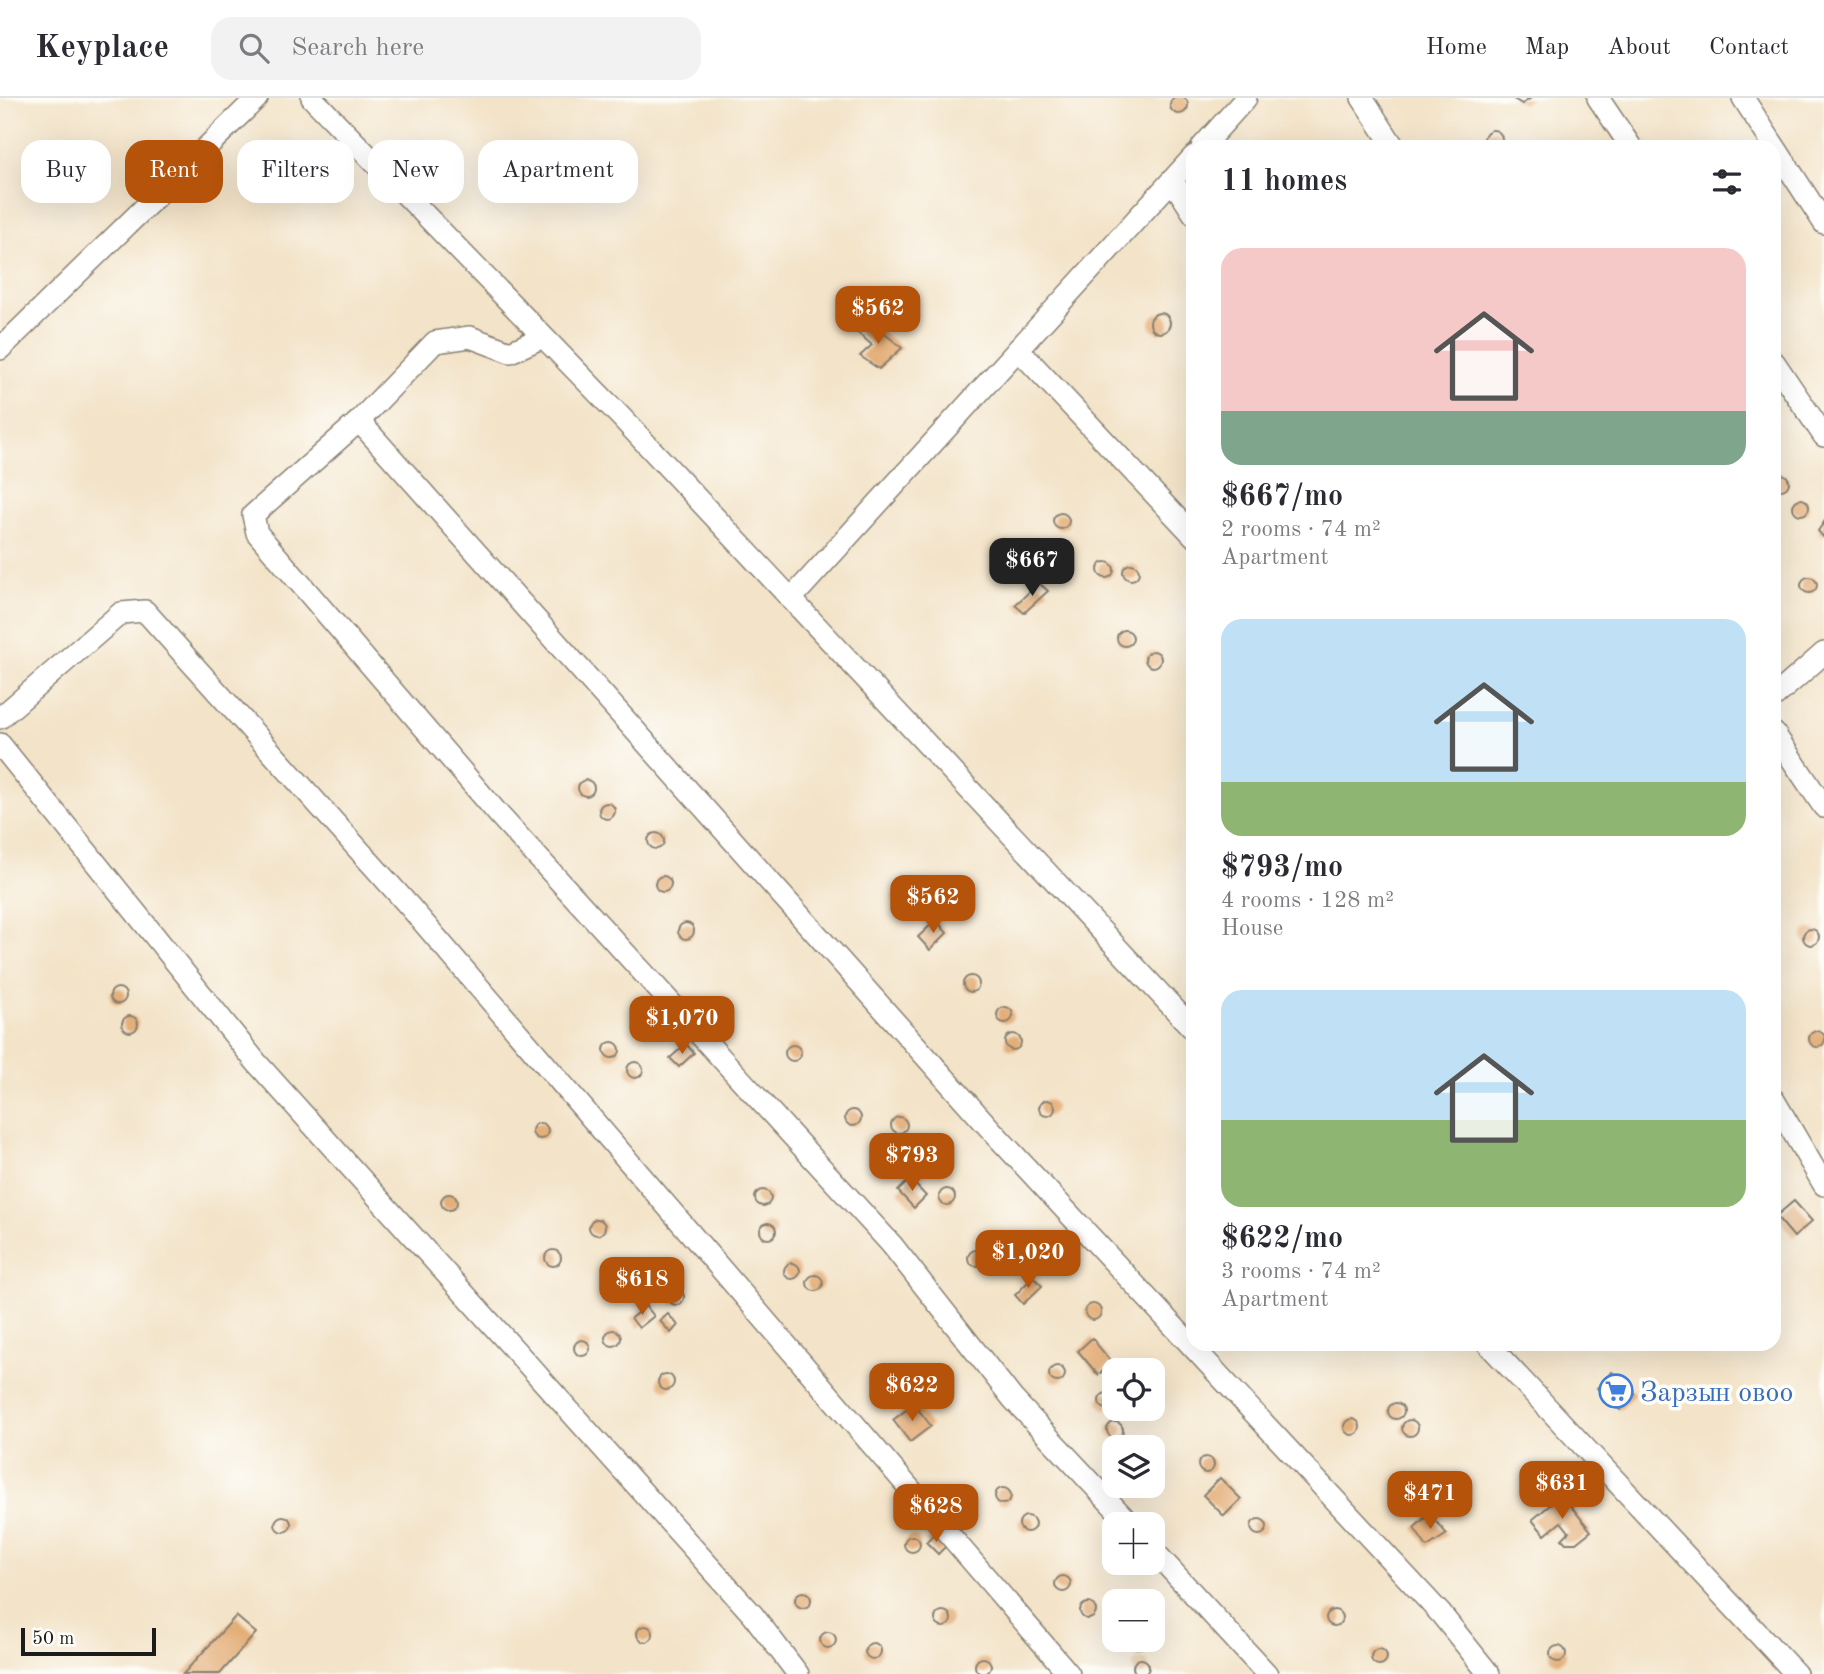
<!DOCTYPE html>
<html lang="en">
<head>
<meta charset="utf-8">
<style>
	body { margin:0; font-family:"Old Standard TT",serif; background:#f2f2f3; color:#2b2b33; height:100vh; display:flex; flex-direction:column; font-size:26px; white-space:nowrap }
	* { box-sizing:border-box; margin:0 }
	p { font-size:23px; color:#7c7c81 }
	.icon { flex:none; width:38px; height:38px; fill:none; stroke:currentColor; stroke-width:2; stroke-linecap:round; stroke-linejoin:round }
	.map { position:relative; flex:1; overflow:hidden }
	.sheet { position:absolute; left:1186px; top:42px; width:595px; height:1211px; display:flex; flex-direction:column; background:#fff; border-radius:21px; box-shadow:0 7px 28px #0002 }
	.sheet>* { flex:none }
	.hud { position:absolute; left:21px; top:42px; width:665px; height:63px; display:flex; gap:14px }
	.tools { position:absolute; left:1102px; top:1260px; display:grid; gap:14px }
	.tools a { display:grid; place-items:center; width:63px; height:63px; border-radius:14px; background:#fff; box-shadow:0 7px 28px #0002; font-size:35px }
	.scale { position:absolute; left:21px; bottom:18px; width:135px; box-sizing:border-box; padding-left:7px; border:4px solid #1c1c1c; border-top:0; font-size:19px; line-height:24px; white-space:nowrap; color:#1c1c1c; -webkit-text-stroke:5px #fdfcf7; paint-order:stroke }
	.price { position:absolute; translate:-50% -60px; padding:0 16px; border-radius:14px; background:#b45309; color:#fff; font-size:23px; line-height:46px; filter:drop-shadow(0 2px 4px #0008) }
	.price::after { content:''; position:absolute; left:50%; top:42px; width:21px; height:16px; margin-left:-10px; background:inherit; clip-path:polygon(0 0,100% 0,50% 100%) }
	.price.active { background:#222; color:#fff }
	ul { padding:0; list-style:none }
	li { display:grid; align-content:center; gap:14px; height:371px; padding:0 35px }
	li span { display:grid; place-items:center; height:217px; border-radius:21px; color:#555 }
	li>.icon { margin-inline-start:auto }
	span .icon { width:126px; height:126px; fill:#fffc; stroke-width:1 }
	li b { font-size:30px }
	h2 { display:flex; justify-content:space-between; align-items:center; height:84px; padding:0 35px; font-size:30px }
	.tag { padding:0 24px; border-radius:21px; background:#fff; box-shadow:0 7px 28px #0002; font-size:24px; line-height:63px }
	.tag.active { background:#b45309; color:#fff }
	header { display:flex; align-items:center; gap:42px; box-sizing:border-box; height:98px; padding:0 35px; background:#fff; border-bottom:2px solid #e1e1e2 }
	header strong { font-size:33px }
	nav { display:flex; gap:38px; margin-inline-start:auto; font-size:24px }
	.search { width:490px; height:63px; background:#f2f2f3; display:flex; align-items:center; gap:18px; box-sizing:border-box; padding:0 24px; border-radius:21px; color:#7c7c81; font-size:26px }
	.map>svg:first-child { display:block }
</style>
</head>
<body>
<header>
<strong>Keyplace</strong>
<div class="search"><svg class="icon" aria-label="search" viewBox="0 0 24 24"><circle cx="10" cy="10" r="6"/><path d="M15 15l6 6"/></svg>Search here</div>
<nav><a>Home</a><a>Map</a><a>About</a><a>Contact</a></nav>
</header>
<div class="map">
<svg width="1824" height="1576" viewBox="0 0 1824 1576">
	<rect width="100%" height="100%" fill="#fdfcf7"/>
	<filter id="ink" filterUnits="userSpaceOnUse"><feTurbulence type="fractalNoise" baseFrequency=".0143" numOctaves="2"/><feDisplacementMap in="SourceGraphic" scale="14" xChannelSelector="R" yChannelSelector="G"/><feConvolveMatrix kernelMatrix="1 2 1 2 8 2 1 2 1" color-interpolation-filters="sRGB"/></filter>
	<filter id="wash" filterUnits="userSpaceOnUse"><feTurbulence type="fractalNoise" baseFrequency=".00686" numOctaves="4" result="noise"/><feDisplacementMap in="SourceGraphic" scale="28" xChannelSelector="R" yChannelSelector="G"/><feGaussianBlur stdDeviation="1.57" result="paint"/><feColorMatrix in="noise" values="0 0 0 0 0 0 0 0 0 0 0 0 0 0 0 0 0 1.4 0 .05"/><feComposite in="paint" operator="in"/></filter>
	<g filter="url(#wash)">
		<rect width="100%" height="100%" fill="#f3e3c8"/>
		<g id="blocks">
			<g fill="#e4ae78">
				<circle cx="1179" cy="7" r="9"/>
				<path d="M1512,0H1531L1522,6Z"/>
				<circle cx="1493" cy="41" r="9"/>
				<circle cx="1160" cy="225" r="10"/>
				<path d="M868,222L902,250L879,271L860,258L872,247L858,235Z"/>
				<circle cx="1781" cy="384" r="8"/>
				<circle cx="1801" cy="409" r="8"/>
				<circle cx="1061" cy="423" r="8"/>
				<path d="M1824,424V440L1818,433Z"/>
				<circle cx="1106" cy="472" r="8"/>
				<circle cx="1131" cy="474" r="8"/>
				<circle cx="1809" cy="487" r="8"/>
				<path d="M1039,485L1048,493L1024,515L1015,507Z"/>
				<circle cx="1125" cy="540" r="8"/>
				<circle cx="1153" cy="561" r="8"/>
				<circle cx="586" cy="690" r="8"/>
				<circle cx="607" cy="713" r="8"/>
				<circle cx="656" cy="743" r="8"/>
				<circle cx="663" cy="786" r="8"/>
				<circle cx="900" cy="800" r="8"/>
				<path d="M936,822L947,835L930,852L918,839Z"/>
				<circle cx="686" cy="833" r="8"/>
				<circle cx="1811" cy="839" r="8"/>
				<circle cx="971" cy="886" r="8"/>
				<circle cx="118" cy="898" r="8"/>
				<circle cx="1005" cy="917" r="8"/>
				<circle cx="130" cy="926" r="8"/>
				<circle cx="1817" cy="941" r="8"/>
				<circle cx="1013" cy="944" r="8"/>
				<circle cx="612" cy="952" r="8"/>
				<path d="M686,946L694,955L679,969L670,960Z"/>
				<circle cx="793" cy="955" r="8"/>
				<circle cx="635" cy="972" r="8"/>
				<circle cx="1047" cy="1010" r="8"/>
				<circle cx="853" cy="1020" r="8"/>
				<circle cx="899" cy="1027" r="8"/>
				<circle cx="540" cy="1033" r="8"/>
				<path d="M910,1081L926,1098L914,1110L898,1093Z"/>
				<circle cx="947" cy="1099" r="8"/>
				<circle cx="763" cy="1100" r="8"/>
				<circle cx="449" cy="1104" r="8"/>
				<path d="M1794,1103L1812,1123L1794,1139L1776,1118Z"/>
				<circle cx="597" cy="1129" r="8"/>
				<circle cx="768" cy="1133" r="8"/>
				<circle cx="553" cy="1160" r="8"/>
				<circle cx="976" cy="1160" r="8"/>
				<circle cx="792" cy="1173" r="8"/>
				<circle cx="815" cy="1185" r="8"/>
				<path d="M1033,1179L1042,1188L1023,1206L1015,1197Z"/>
				<circle cx="676" cy="1199" r="8"/>
				<circle cx="1093" cy="1214" r="8"/>
				<path d="M646,1208L654,1218L639,1230L631,1220Z"/>
				<path d="M668,1216L678,1227L671,1235L660,1223Z"/>
				<circle cx="613" cy="1240" r="8"/>
				<path d="M1092,1240L1112,1265L1098,1277L1078,1253Z"/>
				<circle cx="582" cy="1250" r="8"/>
				<circle cx="1057" cy="1276" r="8"/>
				<path d="M1612,1274L1635,1296L1620,1312L1597,1290Z"/>
				<circle cx="666" cy="1284" r="8"/>
				<circle cx="1107" cy="1303" r="8"/>
				<circle cx="1396" cy="1313" r="8"/>
				<path d="M914,1306L931,1328L910,1344L893,1322Z"/>
				<circle cx="1352" cy="1329" r="8"/>
				<circle cx="1410" cy="1330" r="8"/>
				<circle cx="1115" cy="1332" r="8"/>
				<circle cx="1128" cy="1344" r="7"/>
				<circle cx="1206" cy="1367" r="8"/>
				<path d="M1220,1380L1241,1401L1224,1418L1203,1397Z"/>
				<circle cx="1003" cy="1398" r="8"/>
				<path d="M1562,1397L1591,1433L1576,1445H1566L1562,1441L1569,1434L1561,1424L1545,1437L1532,1422Z"/>
				<path d="M1429,1416L1447,1436L1427,1449L1414,1430Z"/>
				<circle cx="1027" cy="1426" r="8"/>
				<circle cx="283" cy="1426" r="8"/>
				<circle cx="1259" cy="1429" r="8"/>
				<path d="M934,1436L946,1448L938,1456L926,1444Z"/>
				<circle cx="912" cy="1446" r="8"/>
				<circle cx="1063" cy="1486" r="8"/>
				<circle cx="803" cy="1502" r="8"/>
				<circle cx="1088" cy="1513" r="8"/>
				<circle cx="1334" cy="1520" r="8"/>
				<circle cx="943" cy="1521" r="8"/>
				<path d="M236,1518L256,1535L220,1576H183Z"/>
				<circle cx="645" cy="1536" r="8"/>
				<circle cx="828" cy="1542" r="8"/>
				<path d="M1129,1542H1145V1543L1141,1550H1135Z"/>
				<circle cx="873" cy="1553" r="8"/>
				<circle cx="1558" cy="1556" r="8"/>
				<circle cx="1379" cy="1559" r="8"/>
				<circle cx="983" cy="1568" r="8"/>
				<circle cx="1141" cy="1569" r="8"/>
			</g>
		</g>
	</g>
	<g filter="url(#ink)">
		<use href="#blocks" fill-opacity="0" stroke="#888072" stroke-width="2"/>
		<g fill="none" stroke-linecap="round" stroke-linejoin="round">
			<defs>
				<g id="minor">
					<path d="M312,0L622,320L1194,932"/>
					<path d="M1362,0L1394,49"/>
					<path d="M1598,0L1631,49"/>
					<path d="M1743,0L1824,125"/>
					<path d="M1202,49L1246,0"/>
					<path d="M1172,82L1194,116"/>
					<path d="M543,239L510,254L470,239L435,244L359,323L253,417L257,435L500,718L892,1147L1013,1301L1130,1426"/>
					<path d="M0,251L257,0"/>
					<path d="M1018,251L1194,438"/>
					<path d="M1774,264L1824,338"/>
					<path d="M359,323L993,1034L1441,1516L1489,1576"/>
					<path d="M791,501L1194,58"/>
					<path d="M1774,599L1824,555"/>
					<path d="M0,620L121,515L145,513L410,809L1069,1576"/>
					<path d="M1774,635L1824,709"/>
					<path d="M0,646L256,964L753,1517L798,1576"/>
					<path d="M1774,1002L1824,1087"/>
					<path d="M1488,1246L1796,1576"/>
					<path d="M1153,1452L1267,1576"/>
				</g>
			</defs>
			<use href="#minor" stroke="#888072" stroke-width="24"/>
			<use href="#minor" stroke="#fff" stroke-width="21"/>
		</g>
	</g>
	<defs>
		<symbol id="supermarket-ring" viewBox="-11 -11 22 22"><circle r="9.5" fill="#fdfcf7" stroke="#3f7fe0" stroke-width="1.5"/><path d="M-6-5.5h2.5l.6 2H6L4.5 2H-2.5L-4.4-4H-6ZM-1.5 3.2a1.3 1.3 0 1 0 .1 0ZM3 3.2a1.3 1.3 0 1 0 .1 0Z" fill="#3f7fe0"/></symbol>
	</defs>
	<g fill-rule="evenodd">
		<use href="#supermarket-ring" x="1597" y="1274" width="38" height="38"/>
	</g>
	<g text-anchor="middle" stroke-width="7" stroke-linejoin="round" paint-order="stroke">
		<g font-size="28" fill="#366cbe" stroke="#fdfcf7" text-anchor="start">
			<text x="1640" y="1303">Зарзын овоо</text>
		</g>
	</g>
</svg>
<div class="tools">
<a><svg class="icon" aria-label="locate" viewBox="0 0 24 24"><circle cx="12" cy="12" r="6"/><path d="M12 2v4M12 18v4M2 12h4M18 12h4"/></svg></a>
<a><svg class="icon" aria-label="layers" viewBox="0 0 24 24"><path d="M12 4l9 5-9 5-9-5zM3 14l9 5 9-5"/></svg></a>
<a>+</a>
<a>−</a>
</div>
<div class="scale">50 m</div>
<b class="price" style="left:878px;top:248px">$562</b>
<b class="price active" style="left:1032px;top:500px">$667</b>
<b class="price" style="left:933px;top:837px">$562</b>
<b class="price" style="left:682px;top:958px">$1,070</b>
<b class="price" style="left:912px;top:1095px">$793</b>
<b class="price" style="left:1028px;top:1192px">$1,020</b>
<b class="price" style="left:642px;top:1219px">$618</b>
<b class="price" style="left:912px;top:1325px">$622</b>
<b class="price" style="left:1562px;top:1423px">$631</b>
<b class="price" style="left:1430px;top:1433px">$471</b>
<b class="price" style="left:936px;top:1446px">$628</b>
<div class="hud">
<a class="tag">Buy</a>
<a class="tag active">Rent</a>
<a class="tag">Filters</a>
<a class="tag">New</a>
<a class="tag">Apartment</a>
</div>
<section class="sheet">
<h2>11 homes<svg class="icon" aria-label="filters" viewBox="0 0 24 24"><path d="M4 7h16M4 17h16"/><circle cx="9" cy="7" r="2"/><circle cx="15" cy="17" r="2"/></svg></h2>
<ul>
<li><span style="background:linear-gradient(#f6c9c9 75%,#7fa58c 0)"><svg class="icon" aria-label="home" viewBox="0 0 24 24"><path d="M3 11l9-7 9 7M6 9v11h12V9"/></svg></span><div><b>$667/mo</b><p>2 rooms · 74 m²</p><p>Apartment</p></div></li>
<li><span style="background:linear-gradient(#bfe0f5 75%,#8fb573 0)"><svg class="icon" aria-label="home" viewBox="0 0 24 24"><path d="M3 11l9-7 9 7M6 9v11h12V9"/></svg></span><div><b>$793/mo</b><p>4 rooms · 128 m²</p><p>House</p></div></li>
<li><span style="background:linear-gradient(#bfe0f5 60%,#8fb573 0)"><svg class="icon" aria-label="home" viewBox="0 0 24 24"><path d="M3 11l9-7 9 7M6 9v11h12V9"/></svg></span><div><b>$622/mo</b><p>3 rooms · 74 m²</p><p>Apartment</p></div></li>
</ul>
</section>
</div>
</body>
</html>
